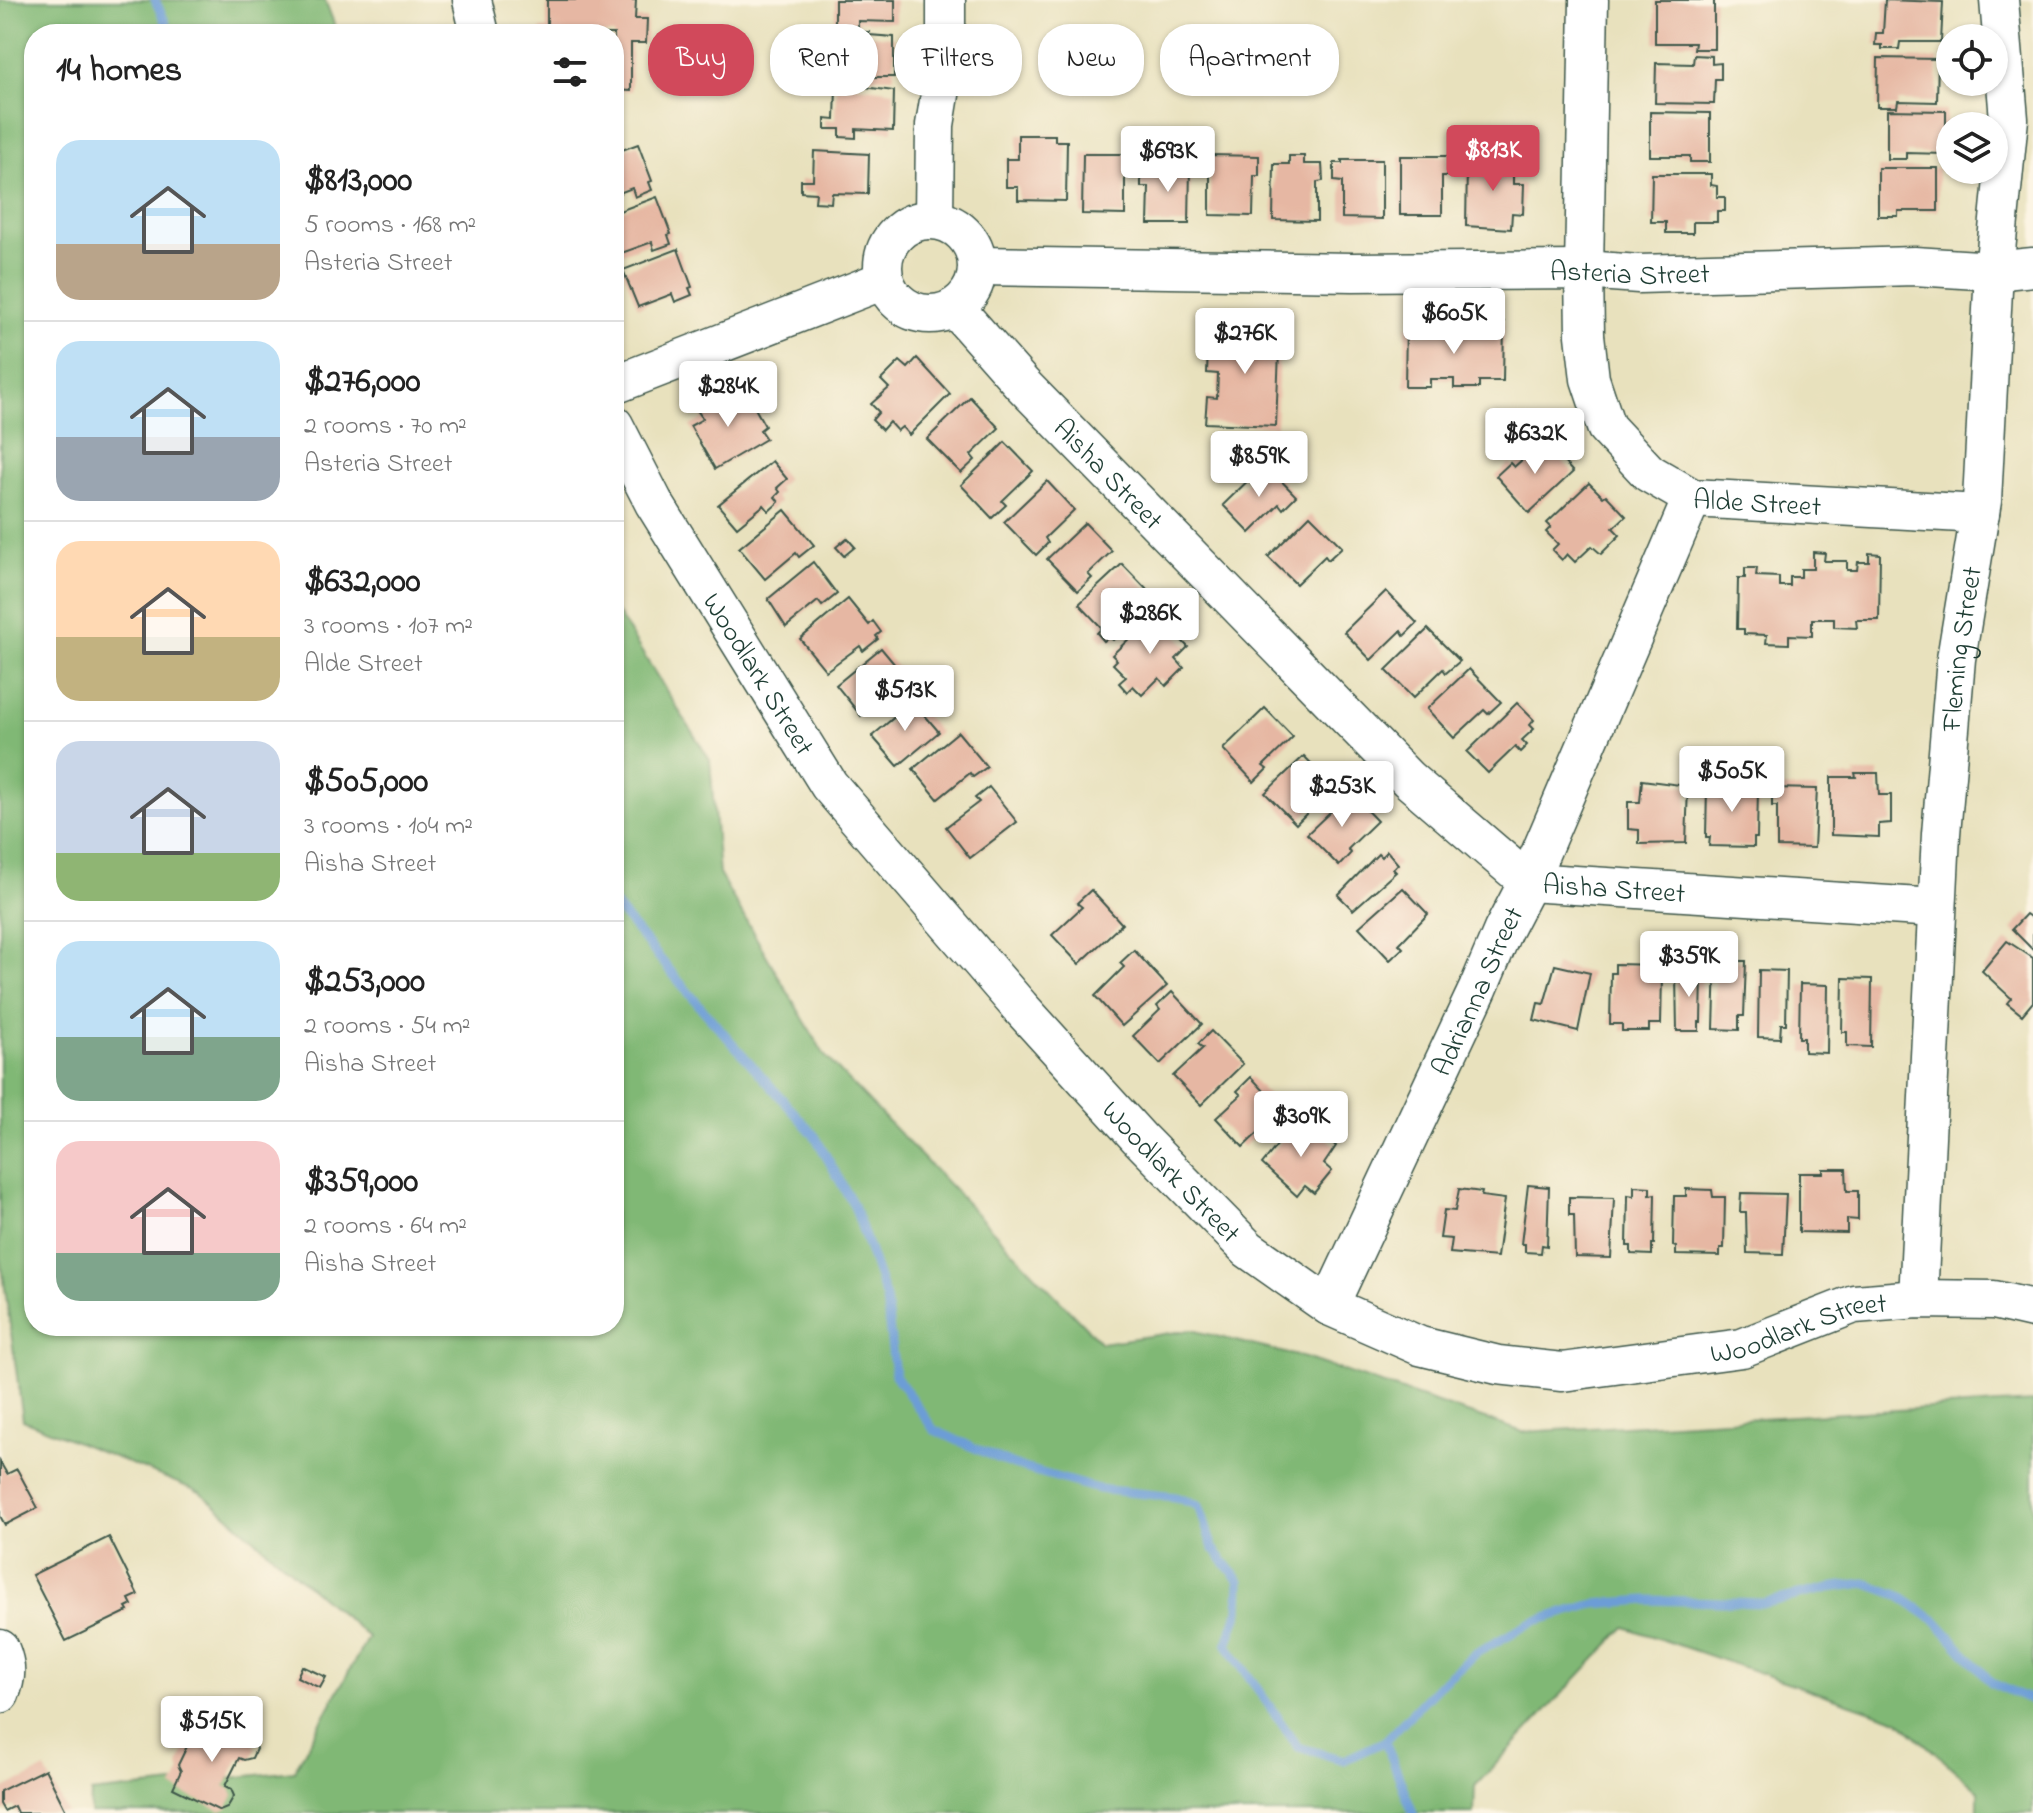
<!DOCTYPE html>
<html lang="en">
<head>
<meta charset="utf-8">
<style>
	body { margin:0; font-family:"Indie Flower",sans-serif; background:#f2f2f2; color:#222; height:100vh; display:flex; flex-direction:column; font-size:30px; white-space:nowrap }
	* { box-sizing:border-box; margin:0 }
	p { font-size:26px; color:#767676 }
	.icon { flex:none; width:44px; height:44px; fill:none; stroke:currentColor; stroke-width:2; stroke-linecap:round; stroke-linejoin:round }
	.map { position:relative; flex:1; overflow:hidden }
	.details { position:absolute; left:24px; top:24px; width:600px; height:1312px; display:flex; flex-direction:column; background:#fff; border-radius:32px; box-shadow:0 2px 6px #0004 }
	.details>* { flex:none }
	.hud { position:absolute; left:648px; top:24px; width:760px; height:72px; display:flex; gap:16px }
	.tools { position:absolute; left:1936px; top:24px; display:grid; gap:16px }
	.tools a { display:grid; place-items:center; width:72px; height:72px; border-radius:50%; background:#fff; box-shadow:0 2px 6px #0004; font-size:40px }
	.price { position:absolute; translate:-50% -68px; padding:0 18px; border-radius:8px; background:#fff; color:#222; font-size:26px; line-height:52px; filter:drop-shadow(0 2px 4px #0008) }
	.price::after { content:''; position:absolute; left:50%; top:48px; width:24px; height:18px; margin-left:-12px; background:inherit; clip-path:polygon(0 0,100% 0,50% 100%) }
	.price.selected { background:#d1495b; color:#fff }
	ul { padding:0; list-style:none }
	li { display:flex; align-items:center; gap:24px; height:200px; padding:0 32px }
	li+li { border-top:2px solid #e0e0e0 }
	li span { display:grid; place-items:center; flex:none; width:224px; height:160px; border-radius:24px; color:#555 }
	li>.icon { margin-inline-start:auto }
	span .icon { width:96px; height:96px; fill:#fffc; stroke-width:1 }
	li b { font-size:34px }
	h2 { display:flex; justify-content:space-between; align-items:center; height:96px; padding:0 32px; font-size:34px }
	.pill { padding:0 28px; border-radius:32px; background:#fff; box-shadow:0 2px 6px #0004; font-size:28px; line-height:72px }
	.pill.selected { background:#d1495b; color:#fff }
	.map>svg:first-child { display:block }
</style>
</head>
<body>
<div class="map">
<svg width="2033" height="1813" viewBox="0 0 2033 1813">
	<rect width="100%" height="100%" fill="#fcf5e5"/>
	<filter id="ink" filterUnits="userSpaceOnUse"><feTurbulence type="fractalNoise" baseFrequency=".0125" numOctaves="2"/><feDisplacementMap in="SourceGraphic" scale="16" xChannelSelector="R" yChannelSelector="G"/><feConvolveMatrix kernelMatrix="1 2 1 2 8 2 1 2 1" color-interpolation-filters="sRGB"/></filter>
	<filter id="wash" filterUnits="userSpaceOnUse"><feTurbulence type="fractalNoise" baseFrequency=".006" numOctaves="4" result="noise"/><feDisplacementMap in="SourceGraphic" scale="32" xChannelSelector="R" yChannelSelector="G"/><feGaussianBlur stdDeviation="1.8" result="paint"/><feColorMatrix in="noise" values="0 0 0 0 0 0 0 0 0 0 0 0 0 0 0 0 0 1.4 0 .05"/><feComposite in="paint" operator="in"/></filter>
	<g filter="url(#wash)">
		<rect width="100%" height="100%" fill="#e8e1bd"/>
		<path fill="#80b875" stroke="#507a54" stroke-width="2" d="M0,0H325L338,34H34V1326H614V608L710,760L719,874L825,1056L1101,1343L1191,1330L1305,1358L1523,1432L2033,1402V1813H1978V1791L1898,1720L1625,1627L1475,1786L1474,1813H90L91,1793L294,1771L368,1637L200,1492L23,1420L0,1252Z"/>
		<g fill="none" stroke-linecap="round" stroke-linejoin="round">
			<g stroke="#6c9dd6" stroke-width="9">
				<path d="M155,0L171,34"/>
				<path d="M614,904L704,1011L815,1136L855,1208L886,1299L895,1375L934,1430L1013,1465L1098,1489L1176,1497L1199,1506L1213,1548L1240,1581L1239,1610L1227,1645L1298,1747L1344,1760L1385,1741L1413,1813"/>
				<path d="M1385,1741L1439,1685L1476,1653L1532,1622L1594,1604L1648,1600L1765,1603L1829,1588L1865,1583L1898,1595L1936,1621L1992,1683L2033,1701"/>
			</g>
		</g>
		<g id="blocks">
			<g fill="#e6b7a3">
				<path d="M547,0H636L635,19H647L646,43H631V91L614,90V34H540V29H547Z"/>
				<path d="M835,0H895V22L858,21V27H835Z"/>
				<path d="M1655,0H1714V49H1694L1695,43H1655Z"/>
				<path d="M1885,0L1943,2L1941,42H1900L1899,49H1882V45H1875L1876,33H1883Z"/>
				<path d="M850,32H869V35L894,37V77H856V82H839V75L826,74V66H834V34Z"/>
				<path d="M1694,55L1712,56V64L1721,63V79H1715L1714,104L1655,103L1656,63L1693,64Z"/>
				<path d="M1878,58L1938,59L1937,102L1898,101L1897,107H1877Z"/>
				<path d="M850,85L894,91L893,131L856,129V138L840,137V129H825V119L835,120L836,87H850Z"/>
				<path d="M1887,110L1946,111V154L1906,153V159H1887Z"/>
				<path d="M1650,112L1710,113V162H1690V156H1650Z"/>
				<path d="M1018,135H1055V141H1067L1066,201L1018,200V187H1006V159H1018Z"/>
				<path d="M638,144L652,181L649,182L652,190L635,197L632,188L614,195V153Z"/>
				<path d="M814,151L869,154L868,194L832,193L831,203L815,202L816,193L801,192V180H813Z"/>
				<path d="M1487,152H1502V160H1513V184H1524L1523,214L1512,213L1511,229L1466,226L1467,167H1470L1471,160H1487Z"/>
				<path d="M1083,154H1131L1132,175H1125V215L1082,214Z"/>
				<path d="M1210,155L1259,156V176H1254L1253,216L1210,215Z"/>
				<path d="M1289,156H1304V164H1322L1323,181L1317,182V221L1273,220L1274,164H1289Z"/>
				<path d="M1400,156H1448V176H1442V215H1400Z"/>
				<path d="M1342,160H1382V219L1342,218V182L1334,181V163H1342Z"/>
				<path d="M1149,166H1190L1189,224H1148L1149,187H1141V168L1149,169Z"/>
				<path d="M1878,168H1938V211H1898V216H1878Z"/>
				<path d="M1652,174H1711V185L1717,186V197H1725V211H1717V222H1693V233H1666V222H1651Z"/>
				<path d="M657,197L671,234L668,235L671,244L654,250L652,242L616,255L614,248V213Z"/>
				<path d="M678,249L692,287L689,288L692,295L675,302L672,294L638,307L623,270Z"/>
				<path d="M1430,319H1442V326L1455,327V335H1470V328H1492V321L1504,322L1503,381H1479V388H1454V379H1430V387H1405L1406,326L1419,327V334H1430Z"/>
				<path d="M1219,324L1280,326L1276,426L1205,423L1207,397L1217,398L1218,374L1207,373L1208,349H1218Z"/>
				<path d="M917,358L950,394L909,435L902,427L897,431L889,422L882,430L872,420L879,412L871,404L889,388L881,380L900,361L908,368Z"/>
				<path d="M747,394L765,426L760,430L766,439L715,469L690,426L703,419L697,410L720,396L726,406Z"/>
				<path d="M970,397L999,428L971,455L975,460L961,473L927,439Z"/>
				<path d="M1544,440L1573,472L1529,513L1496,476L1510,463L1514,467Z"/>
				<path d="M1005,442L1033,471L1002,501L1006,505L992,518L961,485Z"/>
				<path d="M772,461L787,479L777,488L780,492L775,497L779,502L769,511L764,505L737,527L718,505Z"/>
				<path d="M1265,464L1296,496L1283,509L1279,504L1250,533L1223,505Z"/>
				<path d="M1047,481L1074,510L1045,538L1048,543L1036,555L1004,522Z"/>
				<path d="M1589,483L1603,497L1606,495L1626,516L1613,528L1620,535L1601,554L1592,546L1575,562L1567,554L1562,560L1552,550L1558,544L1546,532L1551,527L1547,523Z"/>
				<path d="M785,510L814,545L799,557L796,553L765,579L739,548Z"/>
				<path d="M1310,515L1342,547L1328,560L1325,556L1296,584L1268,557Z"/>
				<path d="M1085,523L1112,551L1088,574L1092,578L1078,591L1047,559Z"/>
				<path d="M847,538L855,547L844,556L836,547Z"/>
				<path d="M1813,552L1825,553L1824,561H1847V570H1857L1858,562H1869V553L1880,554L1879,620H1856L1857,628L1834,627V619H1812V636L1789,635V644L1766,643L1767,635L1744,634V629H1737L1738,578H1745V568H1757L1756,576L1779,577V586H1790V577H1801V569H1813Z"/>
				<path d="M813,562L837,594L822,606L818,601L786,627L768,599Z"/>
				<path d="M1122,564L1151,594L1122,623L1126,627L1113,640L1109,637L1104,641L1097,633L1102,628L1079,604Z"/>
				<path d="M1386,591L1417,623L1404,636L1401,631L1371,660L1344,632Z"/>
				<path d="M848,599L869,625L873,621L881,632L876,636L878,639L863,651L860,646L826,671L800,639Z"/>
				<path d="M1156,613L1188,647L1176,659L1184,668L1166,686L1159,678L1142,695L1133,686L1127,692L1119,683L1126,677L1113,664L1117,660L1112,655Z"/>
				<path d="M1428,629L1460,661L1446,673L1443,669L1413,698L1386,670Z"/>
				<path d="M881,648L910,683L896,695L892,690L861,716L836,685Z"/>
				<path d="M1469,669L1501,702L1488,714L1484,710L1454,738L1427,709Z"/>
				<path d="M910,698L939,732L898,766L872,736L898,714L895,710Z"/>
				<path d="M1517,703L1534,720L1530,725L1534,729L1522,740L1527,745L1520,752L1515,747L1488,773L1467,752Z"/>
				<path d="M1265,708L1293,737L1263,766L1267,769L1254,782L1223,749Z"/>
				<path d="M958,732L987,767L973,777L970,773L938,799L913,769Z"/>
				<path d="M1304,756L1330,783L1306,806L1310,810L1296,824L1265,793Z"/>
				<path d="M1855,773H1878L1879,795H1891V823L1879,824V837L1831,835V777H1856Z"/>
				<path d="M1642,780L1688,786L1686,843L1639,844V830L1628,829V802H1640Z"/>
				<path d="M1720,780L1746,781V787L1758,788L1757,838H1754V847L1709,846L1710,837H1706L1707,787L1719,786Z"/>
				<path d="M989,787L1017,822L970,858L946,827L979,802L975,798Z"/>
				<path d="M1772,788L1817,789L1814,848L1777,847V806H1772Z"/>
				<path d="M1350,793L1377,821L1348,849L1351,853L1339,866L1307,834Z"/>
				<path d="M1387,851L1398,864L1393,869L1396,872L1353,910L1338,895L1378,854L1381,857Z"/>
				<path d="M1403,888L1428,914L1399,944L1403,948L1390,960L1359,927Z"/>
				<path d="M1091,890L1122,924L1079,964L1052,935L1082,907L1077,903Z"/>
				<path d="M2026,914L2033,919V950L2012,929Z"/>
				<path d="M2007,941L2033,958V1002L2022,1015L2007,1003L2011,998L1982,971Z"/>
				<path d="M1134,950L1167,986L1122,1026L1095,996L1124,967L1120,963Z"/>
				<path d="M1716,961H1746L1744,1016H1739V1030L1714,1029Z"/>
				<path d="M1615,964L1659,965V974H1662L1661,1024H1649V1031H1622V1024H1610L1611,973H1615Z"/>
				<path d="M1555,965L1590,973L1578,1031L1534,1020L1538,1003L1544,1004Z"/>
				<path d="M1681,966H1698V974H1702L1701,1022H1699V1031H1677L1676,974L1681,973Z"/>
				<path d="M1759,970L1787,971L1786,1024H1781L1780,1038L1758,1037Z"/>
				<path d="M1843,978L1872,979L1871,1047L1847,1046V1032H1842Z"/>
				<path d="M1800,984L1828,985L1827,1053L1804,1052V1038H1799Z"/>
				<path d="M1172,992L1202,1024L1160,1064L1133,1036L1160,1010L1157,1006Z"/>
				<path d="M1211,1031L1243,1064L1201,1105L1173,1076L1203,1048L1198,1044Z"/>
				<path d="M1251,1077L1282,1110L1243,1147L1216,1118L1241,1095L1237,1091Z"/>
				<path d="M1298,1119L1317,1135L1319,1131L1336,1146L1324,1164L1332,1171L1314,1193L1305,1186L1297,1196L1262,1164Z"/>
				<path d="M1823,1169H1846L1847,1191H1858V1220L1847,1219V1233L1799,1232V1173H1823Z"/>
				<path d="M1528,1185L1549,1187L1547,1246L1542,1245L1541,1253L1525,1252V1244H1521Z"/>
				<path d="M1634,1186L1650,1187V1195L1655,1194L1654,1244H1652V1255L1631,1254V1246H1627L1628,1195L1634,1196Z"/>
				<path d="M1459,1189L1482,1192L1481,1196L1505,1199L1497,1257L1450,1253L1452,1239L1440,1238L1444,1210L1455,1211Z"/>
				<path d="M1686,1189L1712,1190L1713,1197H1725L1724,1248H1720V1256L1676,1255V1247L1673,1246L1674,1196H1686Z"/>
				<path d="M1741,1193L1786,1194L1783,1254L1747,1253L1746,1212H1740Z"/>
				<path d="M1569,1197L1614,1198L1611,1258L1575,1257L1574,1215H1569Z"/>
				<path d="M0,1462L7,1474L17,1469L38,1508L5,1525L0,1516Z"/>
				<path d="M109,1537L138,1595L129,1599L132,1605L126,1608L128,1611L66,1641L32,1575Z"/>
				<path d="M302,1666L326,1677L320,1688L297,1677Z"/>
				<path d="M207,1719L253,1740L256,1749L252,1758L244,1760L239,1758L225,1786L231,1789L234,1796L227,1808L220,1811L173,1788L181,1771L178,1765L191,1738L198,1737Z"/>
				<path d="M45,1769L67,1813H17L14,1806L4,1811L0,1804V1791Z"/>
			</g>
		</g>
	</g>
	<g filter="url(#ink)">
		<use href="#blocks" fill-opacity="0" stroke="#3d5649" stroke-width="2"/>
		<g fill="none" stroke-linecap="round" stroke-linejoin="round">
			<defs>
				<g id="minor">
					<path d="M472,0L480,34"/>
					<path id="s1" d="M1589,0L1584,270L1585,335L1590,379L1606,427L1649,473L1692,498L1980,514"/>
					<path d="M934,219L935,125L946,58V0"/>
					<circle cx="930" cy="267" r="47"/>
					<path id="s2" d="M978,266L1353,272L1584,270L1639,274L1914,266L1994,271L2033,267"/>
					<path id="s3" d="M955,308L1022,384L1408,779L1528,882L1936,908"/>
					<path d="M614,385L884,280"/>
					<path id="s4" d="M614,425L654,503L829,785L1020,1007L1139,1138L1248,1249L1329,1306L1420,1346L1498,1365L1562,1372L1742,1348L1854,1304L1918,1299L1994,1300L2033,1309"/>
					<path id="s5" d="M1918,1299L1941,834L1956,659L1982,501L1994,271L2009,119L1999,0"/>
					<path id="s6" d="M1329,1306L1478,989L1503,930L1528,882L1692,498"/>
					<path d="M0,1649C7,1666 7,1677 0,1694"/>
				</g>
			</defs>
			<use href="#minor" stroke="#3d5649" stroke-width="41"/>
			<use href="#minor" stroke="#fff" stroke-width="38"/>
		</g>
	</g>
	<g text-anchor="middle" stroke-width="8" stroke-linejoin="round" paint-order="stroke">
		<g font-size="28" fill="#1f3d34" stroke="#fcf5e5">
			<text dy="10" stroke="none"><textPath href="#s2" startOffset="652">Asteria Street</textPath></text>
			<text dy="10" stroke="none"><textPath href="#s3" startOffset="226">Aisha Street</textPath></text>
			<text dy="10" stroke="none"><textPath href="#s1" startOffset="608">Alde Street</textPath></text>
			<text dy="10" stroke="none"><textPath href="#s5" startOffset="652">Fleming Street</textPath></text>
			<text dy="10" stroke="none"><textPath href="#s4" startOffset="288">Woodlark Street</textPath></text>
			<text dy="10" stroke="none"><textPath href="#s3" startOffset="898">Aisha Street</textPath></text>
			<text dy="10" stroke="none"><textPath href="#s6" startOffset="348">Adrianna Street</textPath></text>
			<text dy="10" stroke="none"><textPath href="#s4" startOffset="936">Woodlark Street</textPath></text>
			<text dy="10" stroke="none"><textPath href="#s4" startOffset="1630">Woodlark Street</textPath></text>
		</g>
	</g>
</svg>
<div class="tools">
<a><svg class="icon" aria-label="locate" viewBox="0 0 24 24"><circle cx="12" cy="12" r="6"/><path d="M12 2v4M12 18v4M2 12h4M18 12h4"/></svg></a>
<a><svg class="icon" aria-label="layers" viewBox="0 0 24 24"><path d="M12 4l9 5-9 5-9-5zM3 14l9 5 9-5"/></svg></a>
</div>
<b class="price selected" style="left:1493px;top:193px">$813K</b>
<b class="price" style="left:1168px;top:194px">$693K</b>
<b class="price" style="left:1454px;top:356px">$605K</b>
<b class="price" style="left:1245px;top:376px">$276K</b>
<b class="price" style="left:728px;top:429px">$284K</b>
<b class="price" style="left:1535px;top:476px">$632K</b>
<b class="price" style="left:1259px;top:499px">$859K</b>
<b class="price" style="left:1150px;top:656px">$286K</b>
<b class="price" style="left:905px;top:733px">$513K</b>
<b class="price" style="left:1732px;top:814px">$505K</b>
<b class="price" style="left:1342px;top:829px">$253K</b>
<b class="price" style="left:1689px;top:999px">$359K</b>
<b class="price" style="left:1301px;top:1159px">$309K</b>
<b class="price" style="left:212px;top:1764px">$515K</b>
<div class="hud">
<a class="pill selected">Buy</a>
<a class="pill">Rent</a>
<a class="pill">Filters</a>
<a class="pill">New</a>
<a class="pill">Apartment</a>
</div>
<section class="details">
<h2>14 homes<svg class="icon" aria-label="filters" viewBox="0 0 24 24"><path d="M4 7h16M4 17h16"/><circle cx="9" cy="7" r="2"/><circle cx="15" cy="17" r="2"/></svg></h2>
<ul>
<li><span style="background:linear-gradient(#bfe0f5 65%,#b9a48a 0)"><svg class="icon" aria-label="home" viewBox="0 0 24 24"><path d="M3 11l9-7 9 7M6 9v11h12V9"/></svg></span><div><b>$813,000</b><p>5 rooms · 168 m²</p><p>Asteria Street</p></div></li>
<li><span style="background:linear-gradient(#bfe0f5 60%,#9aa5b1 0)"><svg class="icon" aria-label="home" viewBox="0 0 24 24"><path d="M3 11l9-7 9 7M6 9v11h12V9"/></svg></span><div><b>$276,000</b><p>2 rooms · 70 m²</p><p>Asteria Street</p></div></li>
<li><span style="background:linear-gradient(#ffd9b3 60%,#c2b280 0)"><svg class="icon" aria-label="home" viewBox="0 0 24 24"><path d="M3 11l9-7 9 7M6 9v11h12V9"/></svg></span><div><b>$632,000</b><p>3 rooms · 107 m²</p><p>Alde Street</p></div></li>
<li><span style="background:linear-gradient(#c9d6e8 70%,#8fb573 0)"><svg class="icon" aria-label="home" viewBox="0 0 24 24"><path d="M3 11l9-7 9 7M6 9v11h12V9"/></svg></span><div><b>$505,000</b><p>3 rooms · 104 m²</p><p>Aisha Street</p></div></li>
<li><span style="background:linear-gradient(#bfe0f5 60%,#7fa58c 0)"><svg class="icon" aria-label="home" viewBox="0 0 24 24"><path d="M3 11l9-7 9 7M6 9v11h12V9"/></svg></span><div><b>$253,000</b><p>2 rooms · 54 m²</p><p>Aisha Street</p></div></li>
<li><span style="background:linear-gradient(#f6c9c9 70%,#7fa58c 0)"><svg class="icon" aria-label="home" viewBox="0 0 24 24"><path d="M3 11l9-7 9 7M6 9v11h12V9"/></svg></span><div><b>$359,000</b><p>2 rooms · 64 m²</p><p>Aisha Street</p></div></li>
</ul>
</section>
</div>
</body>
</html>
